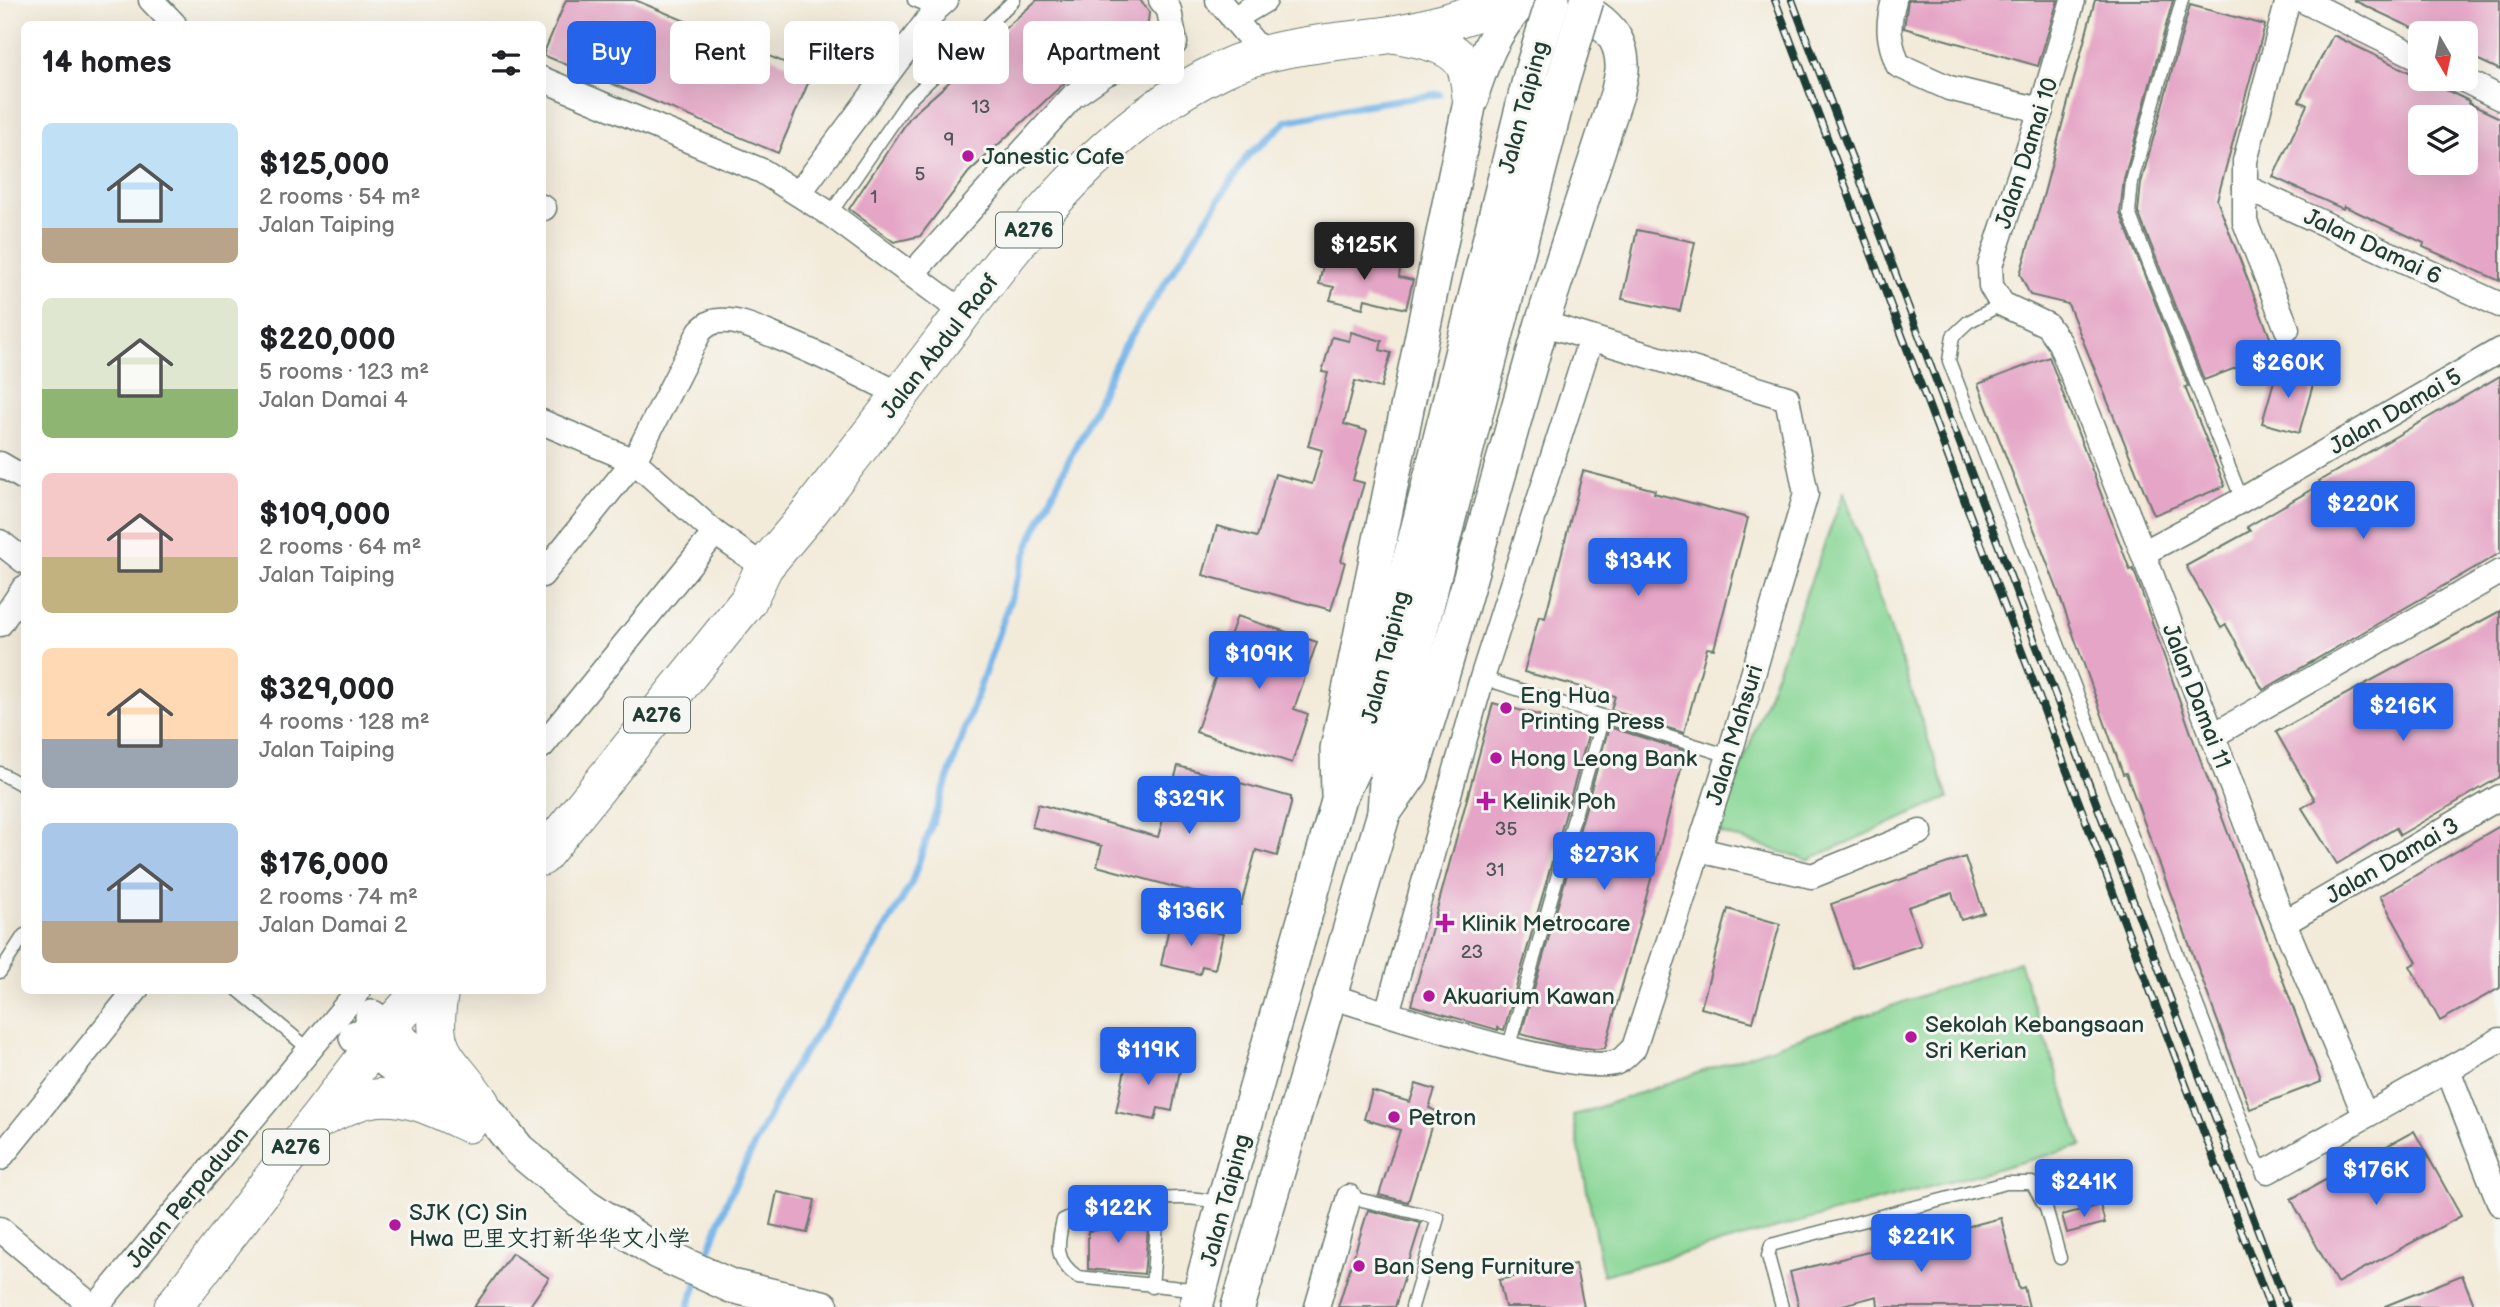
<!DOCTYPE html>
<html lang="en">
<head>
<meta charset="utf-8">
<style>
	body { margin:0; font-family:"Balsamiq Sans","LXGW WenKai TC",sans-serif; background:#f2f2f2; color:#202124; height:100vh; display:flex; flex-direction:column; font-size:26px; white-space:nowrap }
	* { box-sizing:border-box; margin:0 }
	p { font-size:23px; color:#757577 }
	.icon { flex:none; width:38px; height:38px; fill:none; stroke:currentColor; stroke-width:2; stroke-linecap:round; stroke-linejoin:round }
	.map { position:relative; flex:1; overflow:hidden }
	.side { position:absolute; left:21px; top:21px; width:525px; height:973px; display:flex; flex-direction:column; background:#fff; border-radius:10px; box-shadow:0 7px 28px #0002 }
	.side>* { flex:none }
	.guide { position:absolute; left:567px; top:21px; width:665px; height:63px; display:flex; gap:14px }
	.needle { width:46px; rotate:171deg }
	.controls { position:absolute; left:2408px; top:21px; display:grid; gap:14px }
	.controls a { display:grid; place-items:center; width:70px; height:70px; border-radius:10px; background:#fff; box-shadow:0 7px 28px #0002; font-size:35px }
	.price { position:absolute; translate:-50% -60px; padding:0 16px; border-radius:7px; background:#2563eb; color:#fff; font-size:23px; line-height:46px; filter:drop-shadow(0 2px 4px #0008) }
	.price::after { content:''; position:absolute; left:50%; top:42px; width:21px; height:16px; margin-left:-10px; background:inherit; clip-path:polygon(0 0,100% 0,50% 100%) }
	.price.on { background:#222; color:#fff }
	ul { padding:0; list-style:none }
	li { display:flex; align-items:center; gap:21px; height:175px; padding:0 21px }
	li span { display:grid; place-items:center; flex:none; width:196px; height:140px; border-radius:10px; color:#555 }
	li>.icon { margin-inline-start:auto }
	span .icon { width:84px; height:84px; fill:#fffc; stroke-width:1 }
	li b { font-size:30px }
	h2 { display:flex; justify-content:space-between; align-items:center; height:84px; padding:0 21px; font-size:30px }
	.pill { padding:0 24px; border-radius:10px; background:#fff; box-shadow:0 7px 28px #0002; font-size:24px; line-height:63px }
	.pill.on { background:#2563eb; color:#fff }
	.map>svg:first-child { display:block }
</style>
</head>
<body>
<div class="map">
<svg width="2500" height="1307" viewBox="0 0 2500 1307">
	<rect width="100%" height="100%" fill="#f6f6f2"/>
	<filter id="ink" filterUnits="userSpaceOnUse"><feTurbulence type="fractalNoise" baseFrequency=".0143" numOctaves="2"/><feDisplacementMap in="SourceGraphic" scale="14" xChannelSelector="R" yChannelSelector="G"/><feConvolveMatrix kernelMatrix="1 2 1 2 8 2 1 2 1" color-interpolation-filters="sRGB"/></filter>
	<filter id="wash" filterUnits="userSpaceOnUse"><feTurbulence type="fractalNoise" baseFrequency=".00686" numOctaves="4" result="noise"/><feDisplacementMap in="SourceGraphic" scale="28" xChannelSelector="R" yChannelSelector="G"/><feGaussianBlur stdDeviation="1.57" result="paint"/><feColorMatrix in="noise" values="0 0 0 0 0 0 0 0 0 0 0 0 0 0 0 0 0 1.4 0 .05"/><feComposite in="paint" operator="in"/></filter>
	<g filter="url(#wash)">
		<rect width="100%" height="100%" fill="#f3ebda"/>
		<g fill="#88d695" stroke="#548a64" stroke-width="2">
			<path d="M1844,492L1948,798L1808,860L1717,832Z"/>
			<path d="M2019,962L2082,1146L1603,1275L1573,1116Z"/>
		</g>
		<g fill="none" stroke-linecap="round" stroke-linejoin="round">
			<g stroke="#76b5e9" stroke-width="7">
				<path d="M704,1264L727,1201L789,1075L870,955L911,884L1032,537L1123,348L1248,155L1287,121L1364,105L1439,94"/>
				<path d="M688,1307L698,1281"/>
			</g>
		</g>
		<g id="blocks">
			<g fill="#e5a5c6" fill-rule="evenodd">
				<path d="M566,0H635L812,74L778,153L543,55Z"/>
				<path d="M1037,0H1140L1149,12L1147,32L1094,58L1077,71L969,172L920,236L894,242L849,209L911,116L946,85L983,48Z"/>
				<path d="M1908,0H2058L2038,66L1904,28Z"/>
				<path d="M2095,0H2173L2124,179L2120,213L2188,386L2185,387L2225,486L2154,515L2068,304L2030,295L2020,274L2044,193Z"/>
				<path d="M2353,0H2500V70L2466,54V33H2423Z"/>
				<path d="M2190,5L2265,25L2217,200L2276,353L2204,380L2138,212L2141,183Z"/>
				<path d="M2333,35L2469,101L2468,103L2500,118V281L2423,247L2424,243L2344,206L2343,209L2273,177L2307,105L2299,101ZM2420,117H2466V163H2420Z"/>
				<path d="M1637,230L1695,242L1680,311L1622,299Z"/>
				<path d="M1326,251L1400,268L1399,277L1413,280L1406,309L1365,299L1363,308L1330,300L1334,287L1319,284Z"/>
				<path d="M1351,332L1382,341L1380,350L1391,353L1381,388L1355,381L1344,424L1367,431L1353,480L1364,483L1341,561L1345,562L1331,610L1203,575L1217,526L1257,537L1275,474L1312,484L1322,450L1308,446L1328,373L1322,372L1332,337L1349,341Z"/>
				<path d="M2049,357L2130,570L2133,569L2137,579L2198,753L2321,1082L2250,1109L2126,773L2123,774L2056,586L1978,384Z"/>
				<path d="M2278,367L2315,378L2299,433L2262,423Z"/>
				<path d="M2500,376V553L2263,690L2226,625L2221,628L2186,566L2250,531L2247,527L2321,484L2319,481Z"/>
				<path d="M1583,471L1655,490L1654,493L1748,518L1714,649L1707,648L1684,733L1611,710L1615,696L1524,672L1539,616L1545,618Z"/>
				<path d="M2500,611V777L2400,835L2396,828L2337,864L2302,808L2315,800L2276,732Z"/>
				<path d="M1237,616L1317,642L1294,709L1308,714L1292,763L1196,732Z"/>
				<path d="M1493,703L1590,729L1504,1030L1498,1028V1030L1411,1005Z"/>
				<path d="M1609,727L1686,751L1605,1048L1596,1049L1566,1046L1521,1034Z"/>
				<path d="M1178,766L1291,797V804L1277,856L1256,850L1241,905L1097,866L1102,846L1032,827L1038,804L1158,837Z"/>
				<path d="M2500,826V988L2440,1021L2410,966L2417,962L2380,896Z"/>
				<path d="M1965,857L1984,913L1961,920L1952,893L1908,907L1921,945L1853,968L1831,904Z"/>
				<path d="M1728,909L1780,924L1753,1022L1701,1008Z"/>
				<path d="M1170,922L1223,934L1215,969L1202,966L1200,974L1161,965Z"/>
				<path d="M1128,1055L1181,1065L1172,1111L1158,1108L1155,1120L1116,1112Z"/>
				<path d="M1416,1084L1435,1090L1429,1108L1436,1111L1408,1202L1379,1195L1400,1130L1364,1119L1372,1091L1410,1102Z"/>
				<path d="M2414,1131L2461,1216L2337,1283L2291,1199Z"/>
				<path d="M777,1192L815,1200L807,1233L770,1225Z"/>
				<path d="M2100,1205L2105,1223L2067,1233L2062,1215Z"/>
				<path d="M1368,1210L1421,1223L1395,1307H1338Z"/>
				<path d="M1132,1211H1138V1230L1148,1229L1144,1274L1088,1269V1231L1098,1230V1218Z"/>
				<path d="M2001,1218L2019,1289L2024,1287L2029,1307H1878L1877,1296L1835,1307H1799L1790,1272Z"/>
				<path d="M512,1253L549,1278L529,1307H474Z"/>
				<path d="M1575,1264L1584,1307H1505L1499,1280Z"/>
				<path d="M2462,1275L2475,1307H2385V1306Z"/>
			</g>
		</g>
	</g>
	<g filter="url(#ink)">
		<use href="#blocks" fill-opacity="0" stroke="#697a6e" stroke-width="2"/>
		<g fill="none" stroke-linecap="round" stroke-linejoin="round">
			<defs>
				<g id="lane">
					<path d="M914,0L936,9"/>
					<path d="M2182,0L2132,181L2129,213L2242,500"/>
					<path d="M830,214L908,101L1014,0"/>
					<path d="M2002,304L1968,322L1953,336L1949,361L2257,1161L2268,1171"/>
					<path d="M1482,678L1729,756"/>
					<path d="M0,773L24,786"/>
					<path d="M0,972L24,935"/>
					<path d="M238,990L310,1050"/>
					<path d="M1508,1049L1603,717"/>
					<path d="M1349,1197L1438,1218L1412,1307"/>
					<path d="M1152,1287L1159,1198"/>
					<path d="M1200,1290L1078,1277C1054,1261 1057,1245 1063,1220C1080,1211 1097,1209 1116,1205C1152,1199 1184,1194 1220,1203"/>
					<path d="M1782,1307L1768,1256L1771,1245L2006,1183H2032L2046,1208L2060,1258"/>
				</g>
				<g id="street">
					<path d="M151,0L174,24"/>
					<path d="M1218,0L1264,55"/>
					<path d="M1894,0C1887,26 1888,39 1898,65L1949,88L2041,110"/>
					<path d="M2073,0L2041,110L1990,266L1991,286L2002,304L2047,325L2060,343L2143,553L2284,923L2365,1115"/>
					<path d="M2302,0L2420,58"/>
					<path d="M1233,19L1265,0"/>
					<path d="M542,79L762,171L830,214L964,313"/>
					<path d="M2462,79L2500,98"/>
					<path d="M2245,187L2500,305"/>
					<path d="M799,193L936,9L946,0"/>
					<path d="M542,207L544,208"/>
					<path d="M913,273L1073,96L1105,74L1175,43L1169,10L1161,0"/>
					<path d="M2287,329L2245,222V161L2288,0"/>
					<path d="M542,422L634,461L715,533L764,567"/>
					<path d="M0,464L24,478"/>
					<path d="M0,542L24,561"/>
					<path d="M2143,553L2242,500L2500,350"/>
					<path d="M542,575L634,461L700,331C706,325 711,321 719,321C738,319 760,330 777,337C820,354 860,374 901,395"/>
					<path d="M0,624L24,588"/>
					<path d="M2212,736L2500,572"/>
					<path d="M542,746L715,533"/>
					<path d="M1699,850L1812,876L1920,832"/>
					<path d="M2284,923L2500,797"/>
					<path d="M1329,996C1378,1010 1580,1078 1617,1062C1623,1060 1629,1052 1634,1048L1729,756L1806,494L1787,398L1542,323"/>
					<path d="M1387,1013L1482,678L1591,338"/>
					<path d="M2448,1070L2500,1204"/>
					<path d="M0,1158L136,990"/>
					<path d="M2268,1171L2500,1040"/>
					<path d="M0,1229L93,1307"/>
					<path d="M96,1307L359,990"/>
					<path d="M1317,1307L1349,1197"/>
				</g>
				<g id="secondary">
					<path d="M1338,795L1337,749L1471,97C1484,58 1494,29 1524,0"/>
					<path d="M1384,813L1412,773L1445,666L1542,323L1618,91C1619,83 1623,73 1622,64C1621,28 1589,8 1556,2"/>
					<path d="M372,1017L481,1103L519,1150L585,1205L657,1252L731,1286L822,1307"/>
					<path d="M356,1037L448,1108"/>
					<path d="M1196,1307L1223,1203L1338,801L1360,755L1424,503"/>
					<path d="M1238,1307L1384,813L1387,765L1451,510"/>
				</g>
				<g id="primary">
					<path d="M1399,35C1422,40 1456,44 1466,69C1469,78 1470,88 1471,97"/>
					<path d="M542,857L748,601L764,567L805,518C850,460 896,401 941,342C1021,237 1100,127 1223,69C1276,44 1338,43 1394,34C1436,27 1476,13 1516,0"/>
					<path d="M440,990C428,1057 448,1054 481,1103"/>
					<path d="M318,1120C335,1112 355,1100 374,1098C407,1093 439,1110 468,1124"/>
					<path d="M173,1307L387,1029L422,990"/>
				</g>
			</defs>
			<use href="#lane" stroke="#697a6e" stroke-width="15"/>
			<use href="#street" stroke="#697a6e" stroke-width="27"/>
			<use href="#secondary" stroke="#697a6e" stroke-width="36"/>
			<use href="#primary" stroke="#697a6e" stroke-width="39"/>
			<use href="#lane" stroke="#fff" stroke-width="12"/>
			<use href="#street" stroke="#fff" stroke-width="24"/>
			<use href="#secondary" stroke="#fff" stroke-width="33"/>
			<use href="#primary" stroke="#fff" stroke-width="37"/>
			<defs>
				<g id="rail">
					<path d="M1775,0L2270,1307"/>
					<path d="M1792,0L2287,1307"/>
				</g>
			</defs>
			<use href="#rail" stroke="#1f3d34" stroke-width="8"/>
			<use href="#rail" stroke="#f6f6f2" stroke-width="5" stroke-dasharray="16" stroke-linecap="butt"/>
			<defs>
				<g id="secondary-bridge">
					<path d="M1424,503L1532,68L1553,0"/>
					<path d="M1451,510L1562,83L1587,0"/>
				</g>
			</defs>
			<use href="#secondary-bridge" stroke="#697a6e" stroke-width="36" stroke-linecap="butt"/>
			<use href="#secondary-bridge" stroke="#fff" stroke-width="33"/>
		</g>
	</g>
	<g fill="#b5179e" stroke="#f6f6f2" stroke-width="2.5">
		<circle cx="968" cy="156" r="7"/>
		<circle cx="1506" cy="708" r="7"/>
		<circle cx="1496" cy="758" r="7"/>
		<path d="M1482.5 790.5h7v7h7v7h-7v7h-7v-7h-7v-7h7z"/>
		<path d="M1441.5 912.5h7v7h7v7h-7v7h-7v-7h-7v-7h7z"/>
		<circle cx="1429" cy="996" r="7"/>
		<circle cx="1911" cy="1037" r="7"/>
		<circle cx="1394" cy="1117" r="7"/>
		<circle cx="395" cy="1225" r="7"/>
		<circle cx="1359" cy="1266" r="7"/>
	</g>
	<g text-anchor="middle" stroke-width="6" stroke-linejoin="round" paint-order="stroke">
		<g font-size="19" fill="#505758">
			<text x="981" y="113">13</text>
			<text x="949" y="146">9</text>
			<text x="920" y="180">5</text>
			<text x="874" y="203">1</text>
			<text x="1506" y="835">35</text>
			<text x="1495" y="876">31</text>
			<text x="1472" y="958">23</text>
		</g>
		<g fill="#f6f6f2" stroke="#60746d" stroke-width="2">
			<rect x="996" y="212.5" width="66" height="35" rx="5"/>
			<rect x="624" y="697.5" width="66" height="35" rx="5"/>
			<rect x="263" y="1129.5" width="66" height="35" rx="5"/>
		</g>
		<g font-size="21" font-weight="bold" fill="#1f3d34">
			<text x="1029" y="237">A276</text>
			<text x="657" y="722">A276</text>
			<text x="296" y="1154">A276</text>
		</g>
		<g font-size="23" fill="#1f3d34" stroke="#f6f6f2">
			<text transform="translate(1523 107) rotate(-75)" y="8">Jalan Taiping</text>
			<text transform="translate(2026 153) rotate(-72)" y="8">Jalan Damai 10</text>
			<text transform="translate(2373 246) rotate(25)" y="8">Jalan Damai 6</text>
			<text transform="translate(939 346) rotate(-52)" y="8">Jalan Abdul Raof</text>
			<text transform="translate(2395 411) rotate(-30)" y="8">Jalan Damai 5</text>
			<text transform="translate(1385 657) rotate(-76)" y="8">Jalan Taiping</text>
			<text transform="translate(2197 696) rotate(69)" y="8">Jalan Damai 11</text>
			<text transform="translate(1734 735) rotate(-73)" y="8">Jalan Mahsuri</text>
			<text transform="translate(2392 860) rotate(-30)" y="8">Jalan Damai 3</text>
			<text transform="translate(187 1197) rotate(-50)" y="8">Jalan Perpaduan</text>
			<text transform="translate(1225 1200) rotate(-75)" y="8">Jalan Taiping</text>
		</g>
		<g font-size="23" fill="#1f3d34" stroke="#f6f6f2" text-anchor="start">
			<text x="982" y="164">Janestic Cafe</text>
			<text x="1520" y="703">Eng Hua<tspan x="1520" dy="26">Printing Press</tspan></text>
			<text x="1510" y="766">Hong Leong Bank</text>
			<text x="1502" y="809">Kelinik Poh</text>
			<text x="1461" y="931">Klinik Metrocare</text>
			<text x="1443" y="1004">Akuarium Kawan</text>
			<text x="1925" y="1032">Sekolah Kebangsaan<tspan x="1925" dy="26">Sri Kerian</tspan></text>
			<text x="1408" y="1125">Petron</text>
			<text x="409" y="1220">SJK (C) Sin<tspan x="409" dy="26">Hwa 巴里文打新华华文小学</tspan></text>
			<text x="1373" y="1274">Ban Seng Furniture</text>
		</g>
	</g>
</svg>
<div class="controls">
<a><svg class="needle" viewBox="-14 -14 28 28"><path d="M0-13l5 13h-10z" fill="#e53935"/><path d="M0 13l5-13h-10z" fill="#757577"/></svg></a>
<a><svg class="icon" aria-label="layers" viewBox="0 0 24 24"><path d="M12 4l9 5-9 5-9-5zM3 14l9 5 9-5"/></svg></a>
</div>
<b class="price on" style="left:1364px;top:282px">$125K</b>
<b class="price" style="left:2288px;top:400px">$260K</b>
<b class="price" style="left:2363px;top:541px">$220K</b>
<b class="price" style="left:1638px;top:598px">$134K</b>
<b class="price" style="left:1259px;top:691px">$109K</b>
<b class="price" style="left:2403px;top:743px">$216K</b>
<b class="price" style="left:1189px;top:836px">$329K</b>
<b class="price" style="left:1604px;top:892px">$273K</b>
<b class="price" style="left:1191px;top:948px">$136K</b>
<b class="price" style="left:1148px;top:1087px">$119K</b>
<b class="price" style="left:2376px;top:1207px">$176K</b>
<b class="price" style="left:2084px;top:1219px">$241K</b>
<b class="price" style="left:1118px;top:1245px">$122K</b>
<b class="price" style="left:1921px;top:1274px">$221K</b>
<div class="guide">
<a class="pill on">Buy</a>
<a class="pill">Rent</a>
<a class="pill">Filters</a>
<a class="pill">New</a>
<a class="pill">Apartment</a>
</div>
<section class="side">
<h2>14 homes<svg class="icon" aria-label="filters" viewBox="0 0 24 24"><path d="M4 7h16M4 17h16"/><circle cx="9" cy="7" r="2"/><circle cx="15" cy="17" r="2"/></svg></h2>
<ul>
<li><span style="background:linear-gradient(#bfe0f5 75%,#b9a48a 0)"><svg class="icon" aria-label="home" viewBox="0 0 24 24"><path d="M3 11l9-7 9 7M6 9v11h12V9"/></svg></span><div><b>$125,000</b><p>2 rooms · 54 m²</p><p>Jalan Taiping</p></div></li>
<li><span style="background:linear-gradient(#dfe7d0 65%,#8fb573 0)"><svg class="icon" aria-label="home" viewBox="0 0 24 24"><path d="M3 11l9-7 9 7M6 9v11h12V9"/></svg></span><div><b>$220,000</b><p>5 rooms · 123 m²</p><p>Jalan Damai 4</p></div></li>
<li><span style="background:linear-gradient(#f6c9c9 60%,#c2b280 0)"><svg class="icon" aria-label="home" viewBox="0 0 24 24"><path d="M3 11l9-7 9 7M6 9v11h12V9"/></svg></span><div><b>$109,000</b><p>2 rooms · 64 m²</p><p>Jalan Taiping</p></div></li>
<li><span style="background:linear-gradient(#ffd9b3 65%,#9aa5b1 0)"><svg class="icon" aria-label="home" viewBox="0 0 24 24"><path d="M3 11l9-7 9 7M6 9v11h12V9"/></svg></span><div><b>$329,000</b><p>4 rooms · 128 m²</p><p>Jalan Taiping</p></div></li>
<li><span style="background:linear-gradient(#a9c7e8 70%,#b9a48a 0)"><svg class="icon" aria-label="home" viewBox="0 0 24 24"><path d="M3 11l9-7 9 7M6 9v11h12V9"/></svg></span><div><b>$176,000</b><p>2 rooms · 74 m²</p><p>Jalan Damai 2</p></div></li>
</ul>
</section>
</div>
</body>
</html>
